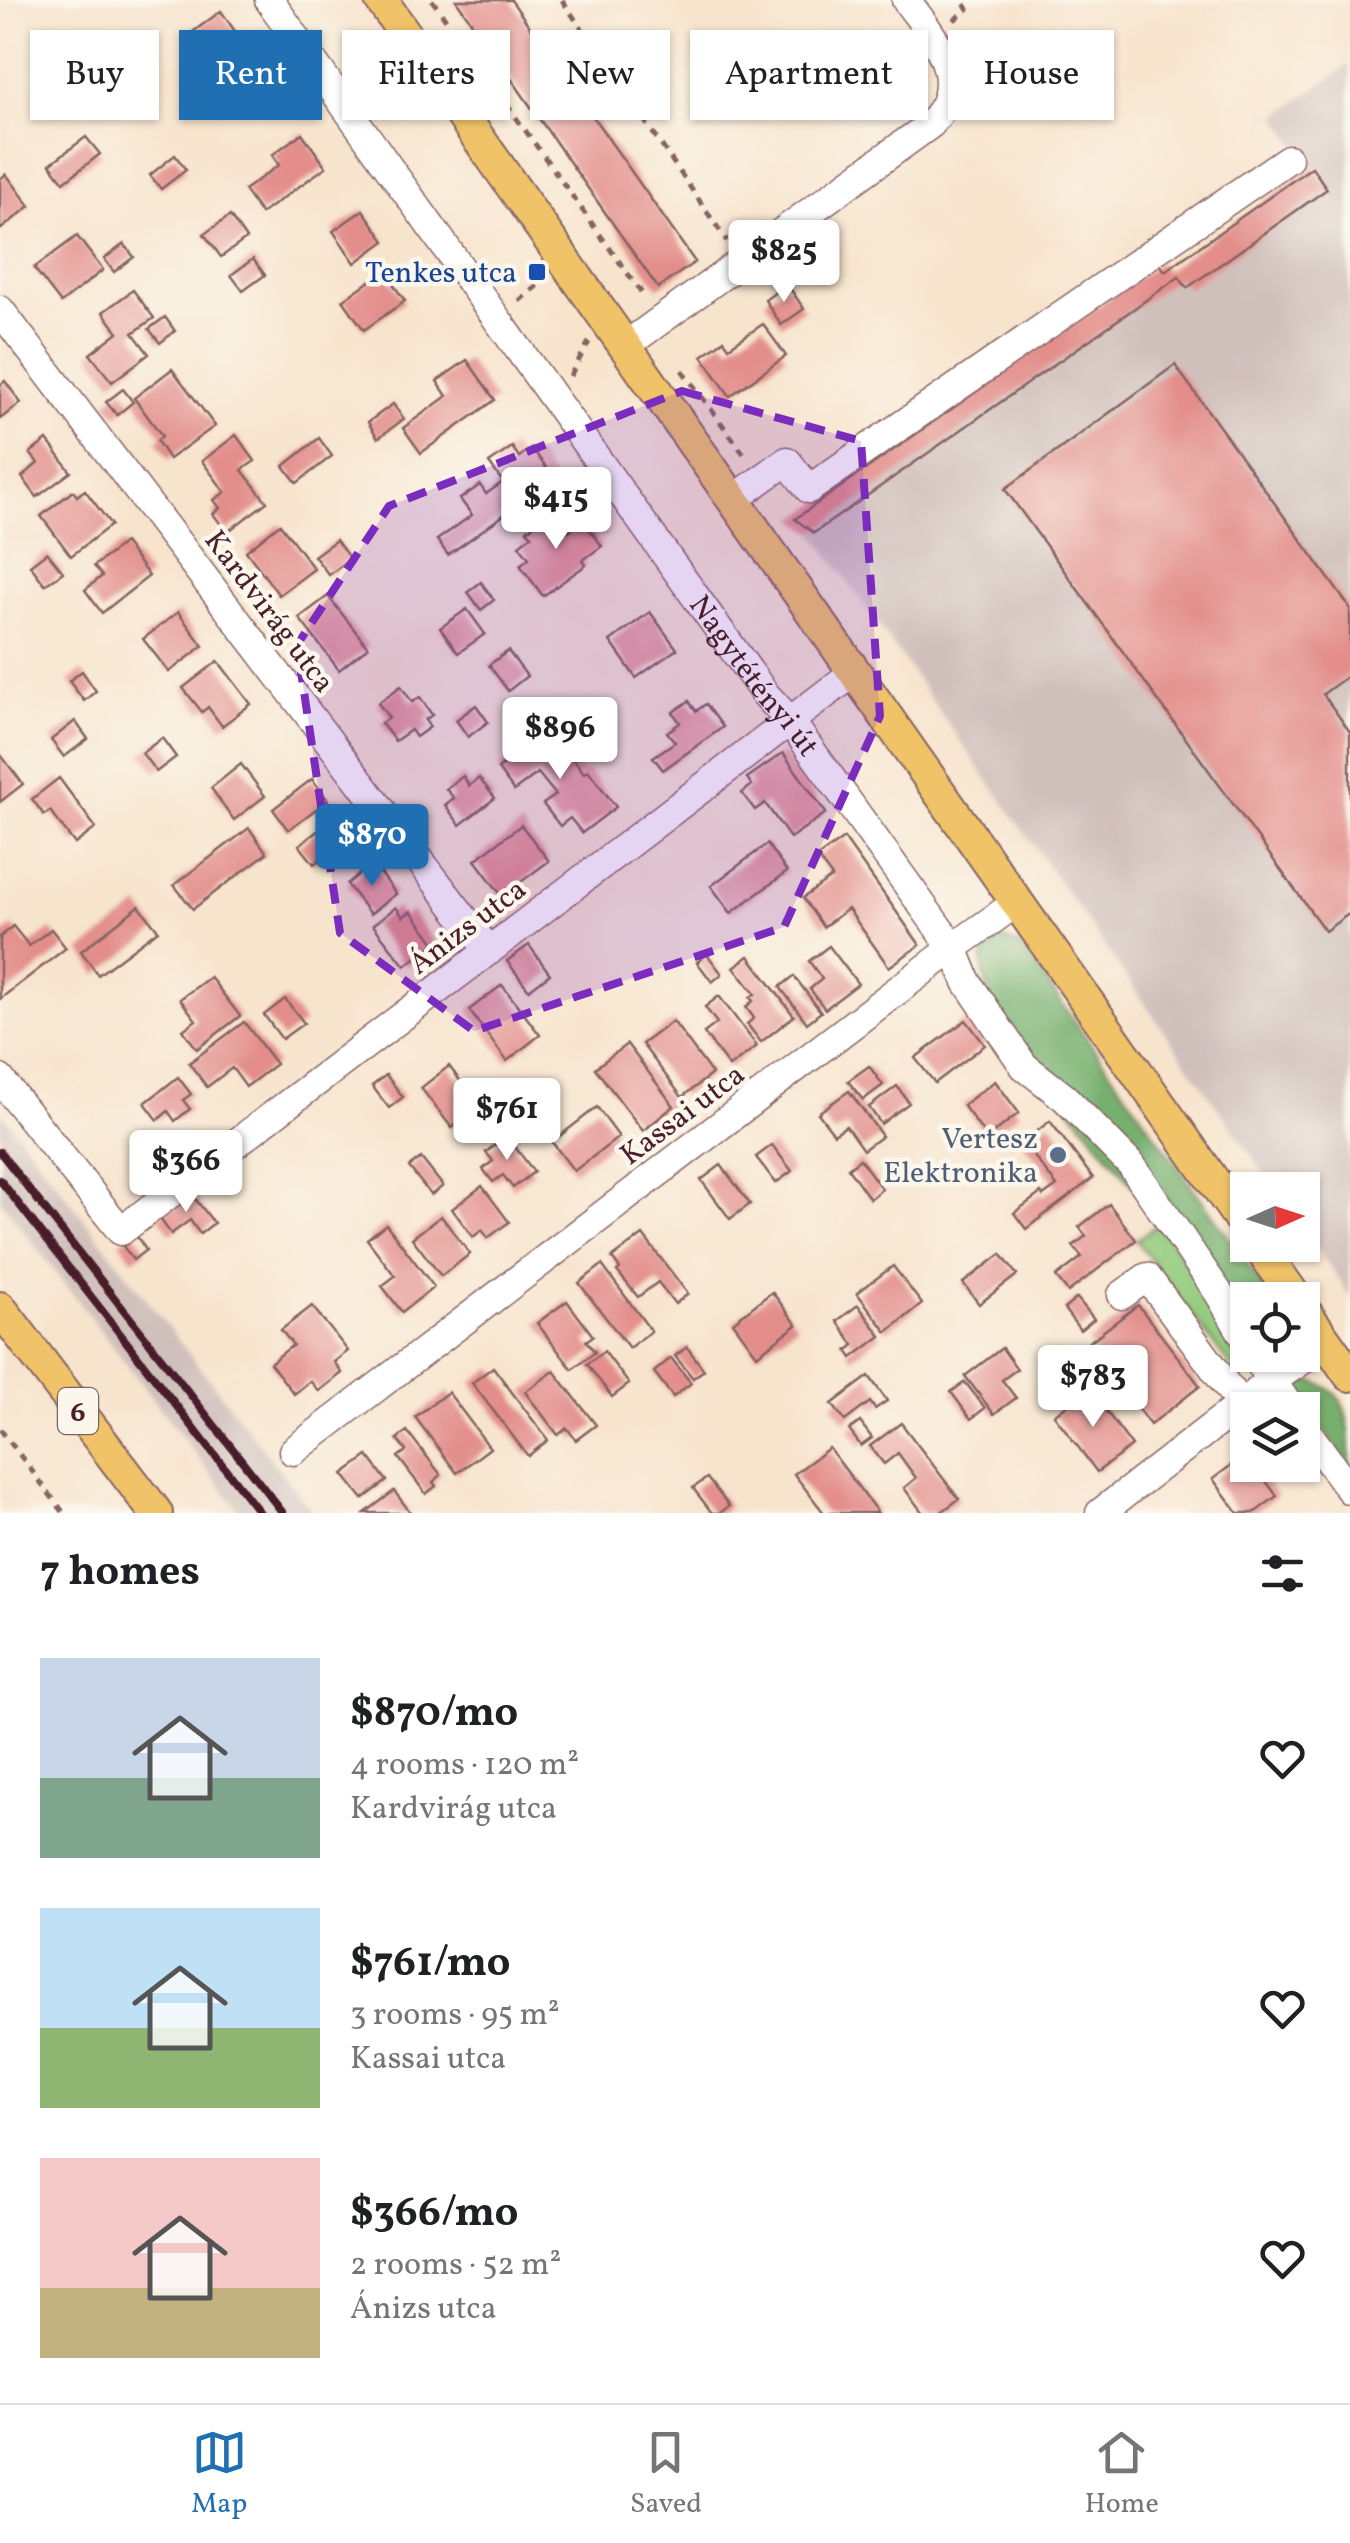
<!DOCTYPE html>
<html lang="en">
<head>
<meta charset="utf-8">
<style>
	body { margin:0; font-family:Vollkorn,serif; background:#f6f6f6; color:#202124; height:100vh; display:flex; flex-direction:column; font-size:38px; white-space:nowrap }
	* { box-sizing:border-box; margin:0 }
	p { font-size:32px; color:#757577 }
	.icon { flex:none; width:55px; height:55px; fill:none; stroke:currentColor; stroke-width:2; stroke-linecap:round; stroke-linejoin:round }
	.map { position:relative; height:1513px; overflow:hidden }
	.sheet { display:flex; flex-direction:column; background:#fff; flex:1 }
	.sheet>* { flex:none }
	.hud { position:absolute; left:30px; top:30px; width:1290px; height:90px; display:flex; gap:20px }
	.needle { width:65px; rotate:87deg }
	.fabs { position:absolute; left:1230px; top:1172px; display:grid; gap:20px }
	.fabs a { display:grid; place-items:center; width:90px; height:90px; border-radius:0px; background:#fff; box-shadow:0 2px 8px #0004; font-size:50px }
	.price { position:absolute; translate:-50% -85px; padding:0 22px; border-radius:10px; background:#fff; color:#222; font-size:32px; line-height:65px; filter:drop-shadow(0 2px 5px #0008) }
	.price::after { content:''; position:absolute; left:50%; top:60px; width:30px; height:22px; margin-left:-15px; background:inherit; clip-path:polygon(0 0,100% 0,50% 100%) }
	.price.active { background:#1f6fb2; color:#fff }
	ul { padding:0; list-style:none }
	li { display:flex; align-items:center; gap:30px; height:250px; padding:0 40px }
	li span { display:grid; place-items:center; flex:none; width:280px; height:200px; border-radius:0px; color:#555 }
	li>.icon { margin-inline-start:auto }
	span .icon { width:120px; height:120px; fill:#fffc; stroke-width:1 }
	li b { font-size:42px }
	h2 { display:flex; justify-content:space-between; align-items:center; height:120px; padding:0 40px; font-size:42px }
	.tag { padding:0 35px; border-radius:0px; background:#fff; box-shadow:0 2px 8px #0004; font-size:35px; line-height:90px }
	.tag.active { background:#1f6fb2; color:#fff }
	.menu { display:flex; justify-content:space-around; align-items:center; height:140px; border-top:2px solid #e0e0e0; background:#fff; font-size:28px; color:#757577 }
	.menu a { display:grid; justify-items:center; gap:5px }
	.menu .active { color:#1f6fb2 }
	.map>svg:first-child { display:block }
</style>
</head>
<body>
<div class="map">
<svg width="1350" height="1513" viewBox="0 0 1350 1513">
	<rect width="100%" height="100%" fill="#fbf7ec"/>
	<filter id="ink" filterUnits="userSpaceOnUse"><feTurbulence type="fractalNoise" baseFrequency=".01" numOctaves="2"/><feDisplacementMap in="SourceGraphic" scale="20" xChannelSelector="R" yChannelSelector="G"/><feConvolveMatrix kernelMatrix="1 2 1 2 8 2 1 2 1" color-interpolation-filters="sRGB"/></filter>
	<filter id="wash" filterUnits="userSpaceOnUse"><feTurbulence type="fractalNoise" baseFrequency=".0048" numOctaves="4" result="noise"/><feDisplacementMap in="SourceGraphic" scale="40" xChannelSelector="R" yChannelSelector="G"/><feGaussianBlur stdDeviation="2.25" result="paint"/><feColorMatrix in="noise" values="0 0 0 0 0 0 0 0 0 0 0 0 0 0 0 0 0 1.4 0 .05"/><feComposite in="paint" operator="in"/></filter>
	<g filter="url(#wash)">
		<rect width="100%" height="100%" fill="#f7e4cd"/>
		<g fill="#d0c0bc">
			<path d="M1350,64V1296L1303,1228L1302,1190H1276L814,533L1179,277L1187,287L1327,189L1277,116Z"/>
			<path d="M0,1111L313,1513H241L0,1200Z"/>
		</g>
		<path fill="#94cc7f" stroke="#6f7655" stroke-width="2.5" d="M1159,1223L1253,1366L1243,1376L1236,1374L1136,1240Z"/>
		<g fill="#77b06e" stroke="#60684c" stroke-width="2.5">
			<path d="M999,937L1021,946L1273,1300H1248L1247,1326L1012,1036C996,1007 973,975 987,942Z"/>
			<path d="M1307,1381C1350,1386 1350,1425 1350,1467L1293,1389Z"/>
		</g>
		<g id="blocks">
			<g fill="#e38e8b">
				<path d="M456,0H511L695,262L658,288Z"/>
				<path d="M221,11L273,86L242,108L190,34Z"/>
				<path d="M872,41L876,94L726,107L721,53Z"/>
				<path d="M96,51L124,92L105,107L76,65Z"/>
				<path d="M302,133L326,167L261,214L244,190L279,165L272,155Z"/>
				<path d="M86,137L100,154L64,182L50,164Z"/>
				<path d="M175,155L186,170L161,189L150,175Z"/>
				<path d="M1312,167L1327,189L1187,288L1179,277L814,533L795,519L1159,263L1165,271Z"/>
				<path d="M6,174L30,206L0,230V179Z"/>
				<path d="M363,210L385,241L355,263L333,231Z"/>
				<path d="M230,216L246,239L221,257L204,234Z"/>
				<path d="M77,236L103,270L61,303L34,268Z"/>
				<path d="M124,244L134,257L114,272L104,259Z"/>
				<path d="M253,259L265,275L243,291L231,275Z"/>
				<path d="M384,271L405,301L364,330L343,300Z"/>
				<path d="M787,284L804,309L781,325L765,300Z"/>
				<path d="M133,290L154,318L133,333L149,354L112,382L90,354L118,332L103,312Z"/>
				<path d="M165,317L175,331L160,343L149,329Z"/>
				<path d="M763,324L786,356L730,396L702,356L724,340L729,347Z"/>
				<path d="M467,360L495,400L421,453L403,428L447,396L437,381Z"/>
				<path d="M1175,365L1350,608V674L1323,694L1350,732V913L1325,931L1005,489Z"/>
				<path d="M172,369L215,426L169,459L157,441L162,436L134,398Z"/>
				<path d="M5,381L21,403L0,419V385Z"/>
				<path d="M123,389L133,402L117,415L106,402Z"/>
				<path d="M393,404L404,419L378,438L368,422Z"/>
				<path d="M236,435L255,461L242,470L267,502L227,532L213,514L220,508L214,500L225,492L202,461Z"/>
				<path d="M319,438L332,456L297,483L284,466Z"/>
				<path d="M47,440L71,472L37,497L22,477L38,463L30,453Z"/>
				<path d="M512,447L519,457L532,448L554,479L448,555L437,540L472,515L460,499L480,485L486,494L503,482L489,463Z"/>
				<path d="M85,490L111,525L71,556L41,516L73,491L77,496Z"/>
				<path d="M554,510L569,531L583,521L602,546L583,560L586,565L543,596L520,565L529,558L519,545L532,535L527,530Z"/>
				<path d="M280,524L314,569L279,595L246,551Z"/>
				<path d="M336,540L350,559L329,575L314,556Z"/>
				<path d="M124,543L149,576L102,613L85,590L102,576L94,566Z"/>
				<path d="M47,552L63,572L45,585L30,565Z"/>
				<path d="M481,582L494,600L481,610L468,592Z"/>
				<path d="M328,596L368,647L339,670L299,618Z"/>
				<path d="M467,609L485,634L458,653L440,628Z"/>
				<path d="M178,612L203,646L169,672L143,639Z"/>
				<path d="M650,612L677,649L636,678L610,641Z"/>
				<path d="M508,651L527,676L508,691L489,665Z"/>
				<path d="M218,661L251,704L222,726L208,707L202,712L183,688Z"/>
				<path d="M82,671L96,691L84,701L69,681Z"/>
				<path d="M401,686L412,702L420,697L432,715L425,720L430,727L416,737L411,730L395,741L381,723L389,718L378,703Z"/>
				<path d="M689,701L696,711L706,704L723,727L663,770L653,757L675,742L667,732L680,723L673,712Z"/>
				<path d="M476,705L488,722L468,737L456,720Z"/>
				<path d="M75,721L88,739L64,757L51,740Z"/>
				<path d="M550,729L584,773L588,770L616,807L582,833L570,818L560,826L543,804L556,795L538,773L514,791L498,769Z"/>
				<path d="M162,738L176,757L156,772L142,753Z"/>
				<path d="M783,753L826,813L790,838L765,803L755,810L742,793L752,785L747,778Z"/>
				<path d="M0,754L23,784L0,802Z"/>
				<path d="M241,764L265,796L234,820L211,788Z"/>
				<path d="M463,776L469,786L479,778L495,798L460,825L445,805L454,798L446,789Z"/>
				<path d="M59,778L96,828L75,844L50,811L44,815L32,799Z"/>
				<path d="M312,779L328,800L288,830L273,809Z"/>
				<path d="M340,814L354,833L314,864L299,845Z"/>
				<path d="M521,825L549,861L502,896L475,860Z"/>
				<path d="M249,828L267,853L193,909L174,885Z"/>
				<path d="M844,838L920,945L889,967L848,909L823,927L803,898L832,877L817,857Z"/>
				<path d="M767,844L787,872L731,913L711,886Z"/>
				<path d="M373,863L396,894L370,914L347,884Z"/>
				<path d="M139,906L158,930L98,975L81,951Z"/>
				<path d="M396,907L403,917L411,911L435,943L405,966L373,925Z"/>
				<path d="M13,926L29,946L51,929L66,948L0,999V937Z"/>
				<path d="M529,945L550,974L529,990L507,961Z"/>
				<path d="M829,946L858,984L825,1009L810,989L822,979L809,961Z"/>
				<path d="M707,954L722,974L712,982L697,962Z"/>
				<path d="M749,956L794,1016L761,1042L747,1024L754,1018L746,1007L753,1001L750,997L755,994L734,967Z"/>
				<path d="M794,976L821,1012L807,1023L780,987Z"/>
				<path d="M210,977L240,1016L197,1049L183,1030L196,1020L180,999Z"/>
				<path d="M502,985L540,1035L507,1061L469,1010Z"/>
				<path d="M719,996L757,1046L729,1067L704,1033L717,1023L705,1007Z"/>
				<path d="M285,999L304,1023L282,1039L264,1015Z"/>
				<path d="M966,1020L985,1045L935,1083L915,1058Z"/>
				<path d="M673,1021L712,1074L682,1097L642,1044Z"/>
				<path d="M244,1022L276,1064L246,1087L232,1068L207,1087L189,1063Z"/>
				<path d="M627,1044L674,1106L643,1131L595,1068Z"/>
				<path d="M449,1066L480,1107L452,1128L421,1088Z"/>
				<path d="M869,1066L883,1085L863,1100L848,1081Z"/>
				<path d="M386,1075L403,1097L389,1108L372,1086Z"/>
				<path d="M178,1077L191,1094L183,1100L190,1109L175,1121L168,1111L158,1120L145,1103Z"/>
				<path d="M995,1081L1019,1113L987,1138L963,1105Z"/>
				<path d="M897,1086L909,1103L881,1124L869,1107Z"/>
				<path d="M849,1091L882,1136L863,1150L846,1126L834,1134L818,1113Z"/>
				<path d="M597,1107L619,1137L574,1171L552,1142Z"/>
				<path d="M1050,1121L1093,1178L1026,1229L1014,1213L1041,1193L1043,1196L1057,1186L1023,1142Z"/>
				<path d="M507,1136L534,1172L513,1188L503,1175L493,1182L483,1169L493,1161L486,1152Z"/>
				<path d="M772,1145L792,1171L776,1183L756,1157Z"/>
				<path d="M421,1158L443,1186L431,1195L409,1167Z"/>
				<path d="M860,1159L882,1189L870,1199L848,1168Z"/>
				<path d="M721,1165L750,1204L730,1219L701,1180Z"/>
				<path d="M482,1186L509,1222L488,1238L482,1230L473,1237L452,1209Z"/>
				<path d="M190,1192L214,1223L200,1234L190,1220L171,1234L158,1216Z"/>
				<path d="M1109,1204L1136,1240L1068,1292L1056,1277L1082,1257L1073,1246L1086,1236L1079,1227Z"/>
				<path d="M441,1216L470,1254L441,1276L412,1238Z"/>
				<path d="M386,1224L434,1287L402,1312L382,1286L395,1276L367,1239Z"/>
				<path d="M134,1232L146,1250L133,1260L120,1242Z"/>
				<path d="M643,1235L688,1294L675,1304L658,1282L638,1297L617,1271L620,1269L612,1258Z"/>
				<path d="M1001,1254L1017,1275L979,1304L963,1283Z"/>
				<path d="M602,1265L651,1331L629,1348L579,1283Z"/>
				<path d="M893,1266L922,1304L887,1332L857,1293Z"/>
				<path d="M772,1292L797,1325L757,1355L733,1322Z"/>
				<path d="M1077,1298L1094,1319L1080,1330L1064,1309Z"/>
				<path d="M567,1301L593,1336L586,1341L595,1352L572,1369L537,1323Z"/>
				<path d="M858,1305L881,1336L852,1358L847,1351L854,1345L837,1321Z"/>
				<path d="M1138,1305L1200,1386L1150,1425L1124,1390L1114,1398L1099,1378L1109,1371L1088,1343Z"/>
				<path d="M312,1306L348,1351L334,1362L342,1373L319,1391L310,1381L294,1394L270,1363L293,1345L281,1330Z"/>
				<path d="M687,1347L704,1370L693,1378L675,1356Z"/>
				<path d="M1002,1348L1017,1369L1002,1380L1016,1398L994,1414L965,1376Z"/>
				<path d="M604,1351L629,1384L612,1397L587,1364Z"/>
				<path d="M671,1358L691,1383L673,1397L654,1372Z"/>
				<path d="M493,1367L548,1440L528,1456L472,1383Z"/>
				<path d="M554,1371L596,1425L576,1440L567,1428L558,1435L525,1392Z"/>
				<path d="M869,1376L887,1401L875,1409L870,1402L845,1421L832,1404Z"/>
				<path d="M965,1382L985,1408L971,1419L951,1392Z"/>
				<path d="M1089,1388L1132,1446L1097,1472L1054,1415Z"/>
				<path d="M448,1392L490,1448L457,1473L415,1417Z"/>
				<path d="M860,1422L872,1438L861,1446L849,1430Z"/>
				<path d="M901,1423L959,1499L940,1513H923L904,1488L916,1478L898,1453L884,1464L870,1446Z"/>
				<path d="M407,1431L441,1475L433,1482L436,1486L426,1494L398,1457L406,1451L397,1439Z"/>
				<path d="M829,1448L878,1513H824L794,1474Z"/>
				<path d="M1246,1454L1248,1465H1254L1277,1496L1254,1513H1238L1213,1479Z"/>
				<path d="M368,1456L387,1481L363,1499L343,1474Z"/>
				<path d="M707,1478L729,1506L720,1513H712L693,1488Z"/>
				<path d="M394,1491L411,1513H365Z"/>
			</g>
		</g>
	</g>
	<g filter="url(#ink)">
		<use href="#blocks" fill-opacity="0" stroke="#876464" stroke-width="2.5"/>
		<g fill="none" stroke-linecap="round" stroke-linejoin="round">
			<defs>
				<g id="minor">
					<path id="s1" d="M269,0L765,694L790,721L953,948L967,982L1024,1066L1065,1098L1132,1166L1218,1292L1248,1343"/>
					<path d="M0,310L489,951"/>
					<path d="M625,346L931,124C935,118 942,110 945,103C961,65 927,29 906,0"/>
					<path d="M734,499L787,461L809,489L1288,159"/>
					<path d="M0,1079L121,1231L853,673"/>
					<path d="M1122,1295L1147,1277L1241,1405"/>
					<path d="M1254,1355L1292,1410"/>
					<path d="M1302,1425L1350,1490"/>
					<path d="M293,1451L953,948L1016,903"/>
					<path d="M1100,1513L1271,1381L1328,1343"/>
				</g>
				<g id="major">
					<path d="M381,0L1248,1230"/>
					<path d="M1258,1245L1297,1300"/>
					<path d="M0,1308L156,1513"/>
					<path d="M1302,1308L1350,1375"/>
				</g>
			</defs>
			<use href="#minor" stroke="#876464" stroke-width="31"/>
			<use href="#major" stroke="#876464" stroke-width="36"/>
			<g stroke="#876464" stroke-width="5" stroke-dasharray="8 8" stroke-linecap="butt">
				<path d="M432,0L646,299"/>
				<path d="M562,0L727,241"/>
				<path d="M954,20L968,9L962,0"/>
				<path d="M519,301L543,281L542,279"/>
				<path d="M682,370L747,458"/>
				<path d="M570,376L589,342"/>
				<path d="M0,1429L64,1513"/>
			</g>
			<use href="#minor" stroke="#fff" stroke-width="28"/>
			<use href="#major" stroke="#f0c369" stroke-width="32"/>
			<g stroke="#4a1f2b" stroke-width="8">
				<path d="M0,1152L283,1513"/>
				<path d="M0,1180L260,1513"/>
			</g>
		</g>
	</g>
	<path fill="#7b2cbf" fill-opacity="0.2" stroke="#7b2cbf" stroke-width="8" stroke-dasharray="20 12" stroke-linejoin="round" d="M682,391L861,441L880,716L784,927L474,1031L340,933L297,645L389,506Z"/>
	<rect fill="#1a4fb4" stroke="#fbf7ec" stroke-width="4" x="527" y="262" width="20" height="20" rx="5"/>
	<circle fill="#5c6f8a" stroke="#fbf7ec" stroke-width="4" cx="1058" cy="1155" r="10"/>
	<g text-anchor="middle" stroke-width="9" stroke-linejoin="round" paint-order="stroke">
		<rect fill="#fbf7ec" stroke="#7f6065" stroke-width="2.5" x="58" y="1388" width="40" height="46" rx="8"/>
		<g font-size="28" font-weight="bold" fill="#4a1f2b">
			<text x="78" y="1421">6</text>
		</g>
		<g font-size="30" fill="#164399" stroke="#fbf7ec" text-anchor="end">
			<text x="517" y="282">Tenkes utca</text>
		</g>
		<g font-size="30" fill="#4a1f2b" stroke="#fbf7ec">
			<text transform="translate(270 611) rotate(53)" y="10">Kardvirág utca</text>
			<text dy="10" stroke="none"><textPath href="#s1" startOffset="832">Nagytétényi út</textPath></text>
			<text transform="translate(467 926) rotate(-37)" y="10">Ánizs utca</text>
			<text transform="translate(682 1114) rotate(-37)" y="10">Kassai utca</text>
		</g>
		<g font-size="30" fill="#4e5e75" stroke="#fbf7ec" text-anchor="end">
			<text x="1038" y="1148">Vertesz<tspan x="1038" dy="34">Elektronika</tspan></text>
		</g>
	</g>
</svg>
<div class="fabs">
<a><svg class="needle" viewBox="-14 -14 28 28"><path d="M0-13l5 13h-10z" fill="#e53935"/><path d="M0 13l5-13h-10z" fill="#757577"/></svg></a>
<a><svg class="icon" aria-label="locate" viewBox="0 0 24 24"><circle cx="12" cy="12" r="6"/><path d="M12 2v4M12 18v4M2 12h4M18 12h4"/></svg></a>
<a><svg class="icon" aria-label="layers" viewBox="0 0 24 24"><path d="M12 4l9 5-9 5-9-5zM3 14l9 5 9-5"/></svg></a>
</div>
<b class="price" style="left:784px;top:305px">$825</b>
<b class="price" style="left:556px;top:552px">$415</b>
<b class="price" style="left:560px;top:782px">$896</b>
<b class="price active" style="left:372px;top:889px">$870</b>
<b class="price" style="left:507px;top:1163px">$761</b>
<b class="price" style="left:186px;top:1215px">$366</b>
<b class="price" style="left:1093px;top:1430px">$783</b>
<div class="hud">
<a class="tag">Buy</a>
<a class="tag active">Rent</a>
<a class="tag">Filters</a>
<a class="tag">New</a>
<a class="tag">Apartment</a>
<a class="tag">House</a>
</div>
</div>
<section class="sheet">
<h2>7 homes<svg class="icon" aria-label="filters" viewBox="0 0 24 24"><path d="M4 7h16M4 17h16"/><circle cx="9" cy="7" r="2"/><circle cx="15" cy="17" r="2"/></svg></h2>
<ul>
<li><span style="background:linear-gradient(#c9d6e8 60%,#7fa58c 0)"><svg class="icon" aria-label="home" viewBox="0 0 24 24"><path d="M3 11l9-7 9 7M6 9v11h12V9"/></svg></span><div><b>$870/mo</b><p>4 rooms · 120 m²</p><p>Kardvirág utca</p></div><svg class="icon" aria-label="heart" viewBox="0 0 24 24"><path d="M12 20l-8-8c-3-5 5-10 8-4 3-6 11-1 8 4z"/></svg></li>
<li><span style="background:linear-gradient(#bfe0f5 60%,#8fb573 0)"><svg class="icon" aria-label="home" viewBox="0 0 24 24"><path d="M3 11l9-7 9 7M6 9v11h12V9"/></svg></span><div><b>$761/mo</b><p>3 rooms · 95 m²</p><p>Kassai utca</p></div><svg class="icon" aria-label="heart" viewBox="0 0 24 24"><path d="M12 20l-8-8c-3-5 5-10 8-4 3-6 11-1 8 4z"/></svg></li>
<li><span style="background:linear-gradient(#f6c9c9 65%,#c2b280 0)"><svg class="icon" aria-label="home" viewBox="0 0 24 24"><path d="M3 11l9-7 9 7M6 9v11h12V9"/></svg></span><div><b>$366/mo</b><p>2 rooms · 52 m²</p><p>Ánizs utca</p></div><svg class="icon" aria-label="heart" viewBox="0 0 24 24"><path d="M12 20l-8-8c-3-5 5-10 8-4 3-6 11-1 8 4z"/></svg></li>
</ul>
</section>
<nav class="menu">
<a class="active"><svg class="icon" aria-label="map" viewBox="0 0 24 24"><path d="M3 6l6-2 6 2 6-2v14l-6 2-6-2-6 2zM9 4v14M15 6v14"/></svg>Map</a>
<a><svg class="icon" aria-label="saved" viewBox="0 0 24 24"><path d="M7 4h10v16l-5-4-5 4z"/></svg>Saved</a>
<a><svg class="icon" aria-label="home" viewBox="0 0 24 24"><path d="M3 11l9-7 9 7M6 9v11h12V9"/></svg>Home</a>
</nav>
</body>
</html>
